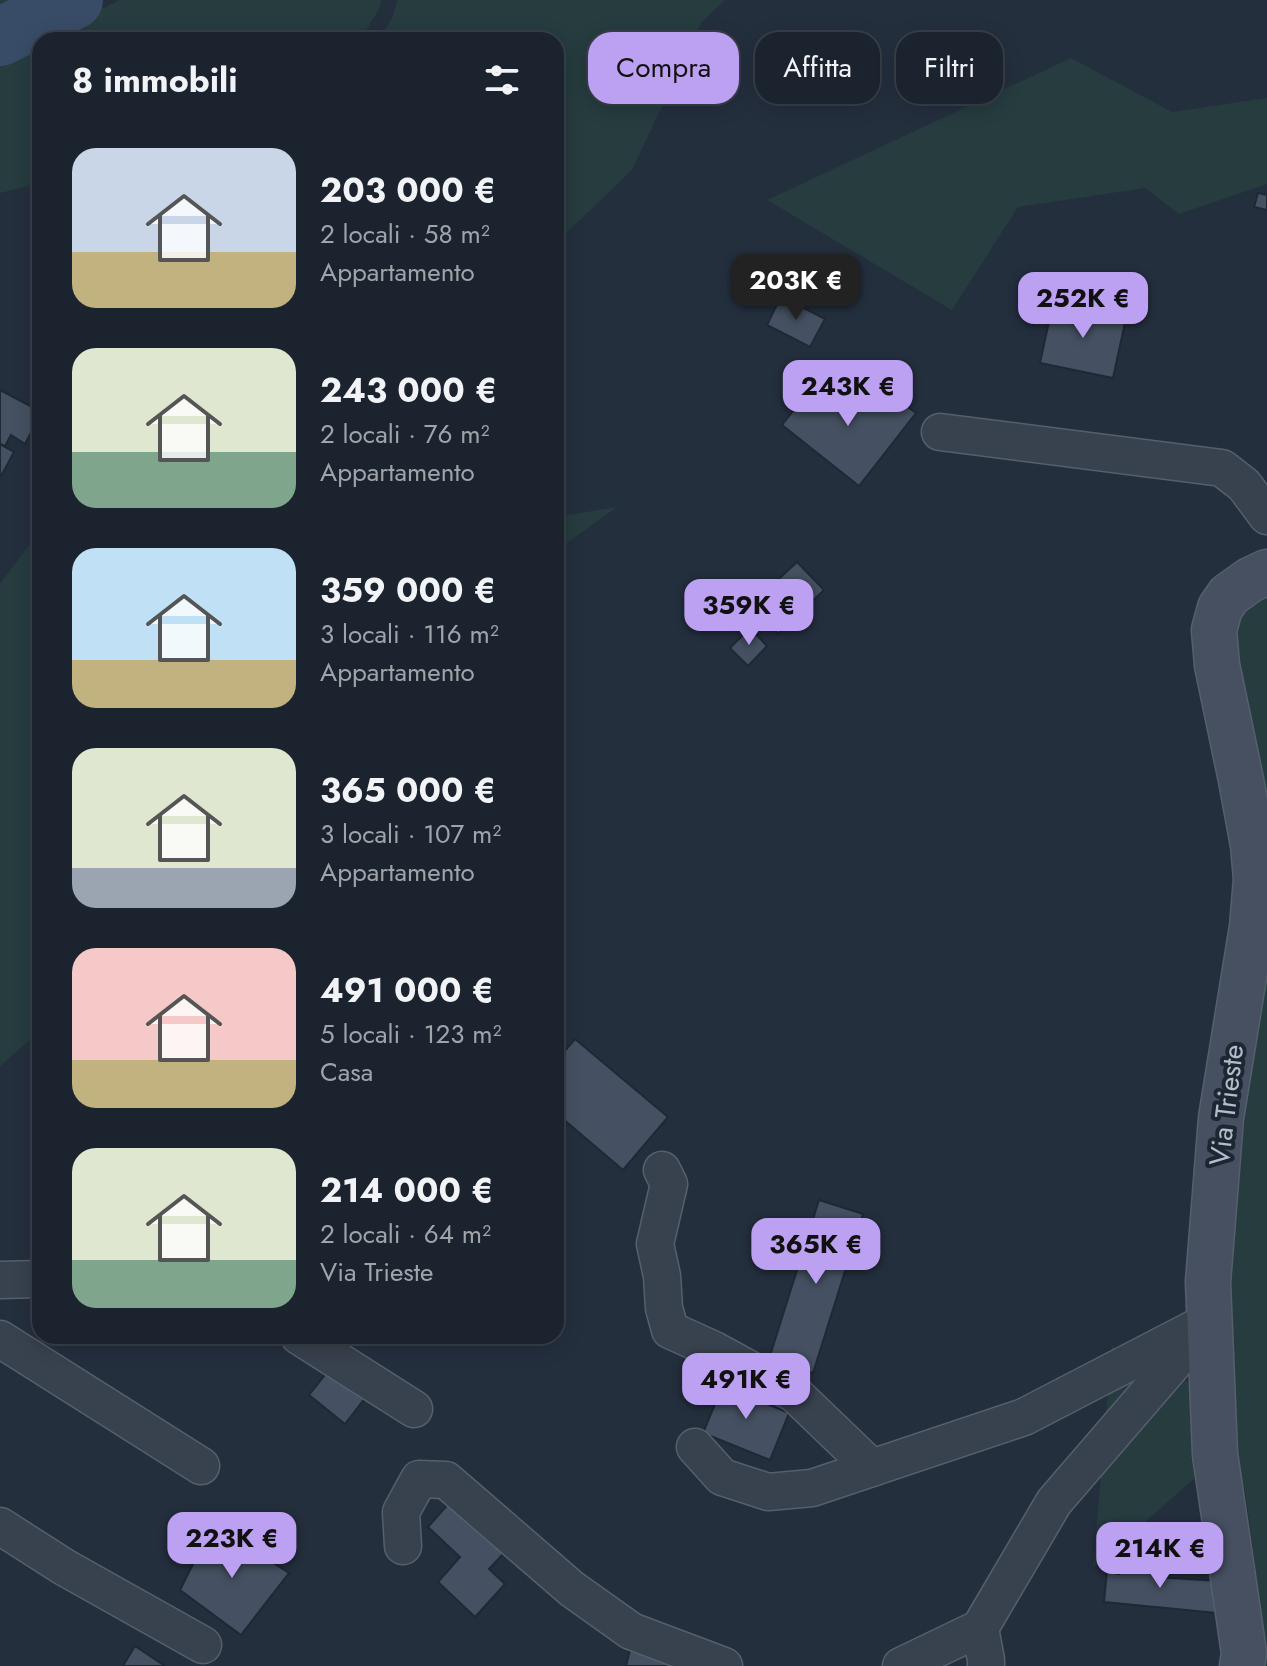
<!DOCTYPE html>
<html lang="it">
<head>
<meta charset="utf-8">
<style>
	body { margin:0; font-family:Jost,sans-serif; background:#242b36; color:#f1f3f6; height:100vh; display:flex; flex-direction:column; font-size:30px; white-space:nowrap }
	* { box-sizing:border-box; margin:0 }
	p { font-size:26px; color:#a0a4aa }
	.icon { flex:none; width:44px; height:44px; fill:none; stroke:currentColor; stroke-width:2; stroke-linecap:round; stroke-linejoin:round }
	.map { position:relative; flex:1; overflow:hidden }
	.side { position:absolute; left:32px; top:32px; width:532px; height:1312px; display:flex; flex-direction:column; background:#1b232e; border-radius:24px; box-shadow:0 4px 20px #0003,0 0 0 2px #39404a }
	.side>* { flex:none }
	.banner { position:absolute; left:588px; top:32px; width:558px; height:72px; display:flex; gap:16px }
	.price { position:absolute; translate:-50% -68px; padding:0 18px; border-radius:16px; background:#bca0f2; color:#111; font-size:26px; line-height:52px; filter:drop-shadow(0 2px 4px #0008) }
	.price::after { content:''; position:absolute; left:50%; top:48px; width:24px; height:18px; margin-left:-12px; background:inherit; clip-path:polygon(0 0,100% 0,50% 100%) }
	.price.selected { background:#222; color:#fff }
	ul { padding:0; list-style:none }
	li { display:flex; align-items:center; gap:24px; height:200px; padding:0 40px }
	li span { display:grid; place-items:center; flex:none; width:224px; height:160px; border-radius:24px; color:#555 }
	li>.icon { margin-inline-start:auto }
	span .icon { width:96px; height:96px; fill:#fffc; stroke-width:1 }
	li b { font-size:34px }
	h2 { display:flex; justify-content:space-between; align-items:center; height:96px; padding:0 40px; font-size:34px }
	.pill { padding:0 28px; border-radius:24px; background:#1b232e; box-shadow:0 4px 20px #0003,0 0 0 2px #39404a; font-size:28px; line-height:72px }
	.pill.selected { background:#bca0f2; color:#111 }
	.map>svg:first-child { display:block }
</style>
</head>
<body>
<div class="map">
<svg width="1267" height="1666" viewBox="0 0 1267 1666">
	<rect width="100%" height="100%" fill="#242f3e"/>
	<g fill="#263c3f">
		<path d="M0,0H63L0,36Z"/>
		<path d="M120,0H382L378,11L360,40H40V183L0,193V63L52,33Z"/>
		<path d="M398,0H725L701,23L632,170L556,243V40H378L392,18Z"/>
		<path d="M1071,58L1172,112L1267,98V184L1179,214L1145,188L1018,207L952,310L767,200Z"/>
		<path d="M617,507L556,551V517Z"/>
		<path d="M32,541L40,543V1031L0,1066V584Z"/>
		<path d="M1267,566V804L1264,785L1250,742L1229,634Z"/>
		<path d="M1267,968V1666H1262L1258,1589L1245,1489L1196,1477L1093,1568L1112,1346L1207,1391L1232,1244L1245,1119Z"/>
	</g>
	<g fill="none" stroke-linecap="round" stroke-linejoin="round">
		<path stroke="#394c67" stroke-width="58" d="M0,37L74,0"/>
	</g>
	<g fill="#455162" stroke="#1f2835" stroke-width="2">
		<path d="M1258,193L1267,195V210L1254,207Z"/>
		<path d="M781,296L825,319L810,347L767,325Z"/>
		<path d="M1053,303L1126,318L1113,378L1040,363Z"/>
		<path d="M820,377L862,411L881,387L916,413L859,486L782,425Z"/>
		<path d="M0,390L40,411V416L25,444L11,435L5,446L0,444Z"/>
		<path d="M0,444L14,452L0,478Z"/>
		<path d="M797,562L824,590L778,634L765,619L782,603L769,588Z"/>
		<path d="M750,628L767,646L748,666L730,648Z"/>
		<path d="M575,1039L668,1117L623,1170L556,1113V1061Z"/>
		<path d="M819,1200L863,1214L813,1373L769,1359Z"/>
		<path d="M329,1370L365,1398L345,1424L309,1395Z"/>
		<path d="M724,1382L745,1393L748,1386L770,1396L767,1404L789,1413L770,1460L703,1433Z"/>
		<path d="M450,1502L505,1552L489,1569L505,1584L475,1617L438,1582L460,1557L428,1527Z"/>
		<path d="M213,1524L289,1573L241,1635L180,1590Z"/>
		<path d="M1123,1559L1151,1563L1154,1577L1220,1581L1217,1613L1104,1602L1107,1571L1119,1574Z"/>
		<path d="M135,1646L165,1666H123Z"/>
		<path d="M631,1646L696,1666H626Z"/>
	</g>
	<g fill="none" stroke-linecap="round" stroke-linejoin="round">
		<defs>
			<g id="street">
				<path d="M940,432L1222,468L1244,485L1267,516"/>
				<path d="M662,1170L669,1184L655,1244L662,1276L664,1308L670,1330L714,1350L795,1394L872,1468"/>
				<path d="M0,1280L40,1279"/>
				<path d="M299,1336L414,1409"/>
				<path d="M0,1339L201,1466"/>
				<path d="M695,1447L722,1477L768,1492L812,1488L1024,1417L1209,1321"/>
				<path d="M0,1526L64,1567L203,1645"/>
				<path d="M403,1546L401,1512L419,1479L446,1480L572,1589L631,1631L724,1666"/>
				<path d="M980,1628L986,1660V1666"/>
				<path d="M901,1666L980,1628L1054,1502L1198,1335"/>
			</g>
			<path id="secondary" d="M1242,1666L1244,1653L1215,1454L1208,1282L1221,1118L1252,927L1256,879L1253,845L1241,780L1217,665L1214,630L1220,608L1229,595L1250,580L1267,572"/>
		</defs>
		<use href="#street" stroke="#565f6c" stroke-width="39"/>
		<use href="#secondary" stroke="#565f6c" stroke-width="47"/>
		<use href="#street" stroke="#38414e" stroke-width="36"/>
		<use href="#secondary" stroke="#465061" stroke-width="44"/>
	</g>
	<g text-anchor="middle" stroke-width="8" stroke-linejoin="round" paint-order="stroke">
		<g font-size="28" fill="#b4bcc9" stroke="#1d2633">
			<text transform="translate(1226 1105) rotate(-83)" y="10">Via Trieste</text>
		</g>
	</g>
</svg>
<b class="price selected" style="left:796px;top:322px">203K €</b>
<b class="price" style="left:1083px;top:340px">252K €</b>
<b class="price" style="left:848px;top:428px">243K €</b>
<b class="price" style="left:749px;top:647px">359K €</b>
<b class="price" style="left:816px;top:1286px">365K €</b>
<b class="price" style="left:746px;top:1421px">491K €</b>
<b class="price" style="left:232px;top:1580px">223K €</b>
<b class="price" style="left:1160px;top:1590px">214K €</b>
<div class="banner">
<a class="pill selected">Compra</a>
<a class="pill">Affitta</a>
<a class="pill">Filtri</a>
</div>
<section class="side">
<h2>8 immobili<svg class="icon" aria-label="filters" viewBox="0 0 24 24"><path d="M4 7h16M4 17h16"/><circle cx="9" cy="7" r="2"/><circle cx="15" cy="17" r="2"/></svg></h2>
<ul>
<li><span style="background:linear-gradient(#c9d6e8 65%,#c2b280 0)"><svg class="icon" aria-label="home" viewBox="0 0 24 24"><path d="M3 11l9-7 9 7M6 9v11h12V9"/></svg></span><div><b>203 000 €</b><p>2 locali · 58 m²</p><p>Appartamento</p></div></li>
<li><span style="background:linear-gradient(#dfe7d0 65%,#7fa58c 0)"><svg class="icon" aria-label="home" viewBox="0 0 24 24"><path d="M3 11l9-7 9 7M6 9v11h12V9"/></svg></span><div><b>243 000 €</b><p>2 locali · 76 m²</p><p>Appartamento</p></div></li>
<li><span style="background:linear-gradient(#bfe0f5 70%,#c2b280 0)"><svg class="icon" aria-label="home" viewBox="0 0 24 24"><path d="M3 11l9-7 9 7M6 9v11h12V9"/></svg></span><div><b>359 000 €</b><p>3 locali · 116 m²</p><p>Appartamento</p></div></li>
<li><span style="background:linear-gradient(#dfe7d0 75%,#9aa5b1 0)"><svg class="icon" aria-label="home" viewBox="0 0 24 24"><path d="M3 11l9-7 9 7M6 9v11h12V9"/></svg></span><div><b>365 000 €</b><p>3 locali · 107 m²</p><p>Appartamento</p></div></li>
<li><span style="background:linear-gradient(#f6c9c9 70%,#c2b280 0)"><svg class="icon" aria-label="home" viewBox="0 0 24 24"><path d="M3 11l9-7 9 7M6 9v11h12V9"/></svg></span><div><b>491 000 €</b><p>5 locali · 123 m²</p><p>Casa</p></div></li>
<li><span style="background:linear-gradient(#dfe7d0 70%,#7fa58c 0)"><svg class="icon" aria-label="home" viewBox="0 0 24 24"><path d="M3 11l9-7 9 7M6 9v11h12V9"/></svg></span><div><b>214 000 €</b><p>2 locali · 64 m²</p><p>Via Trieste</p></div></li>
</ul>
</section>
</div>
</body>
</html>
